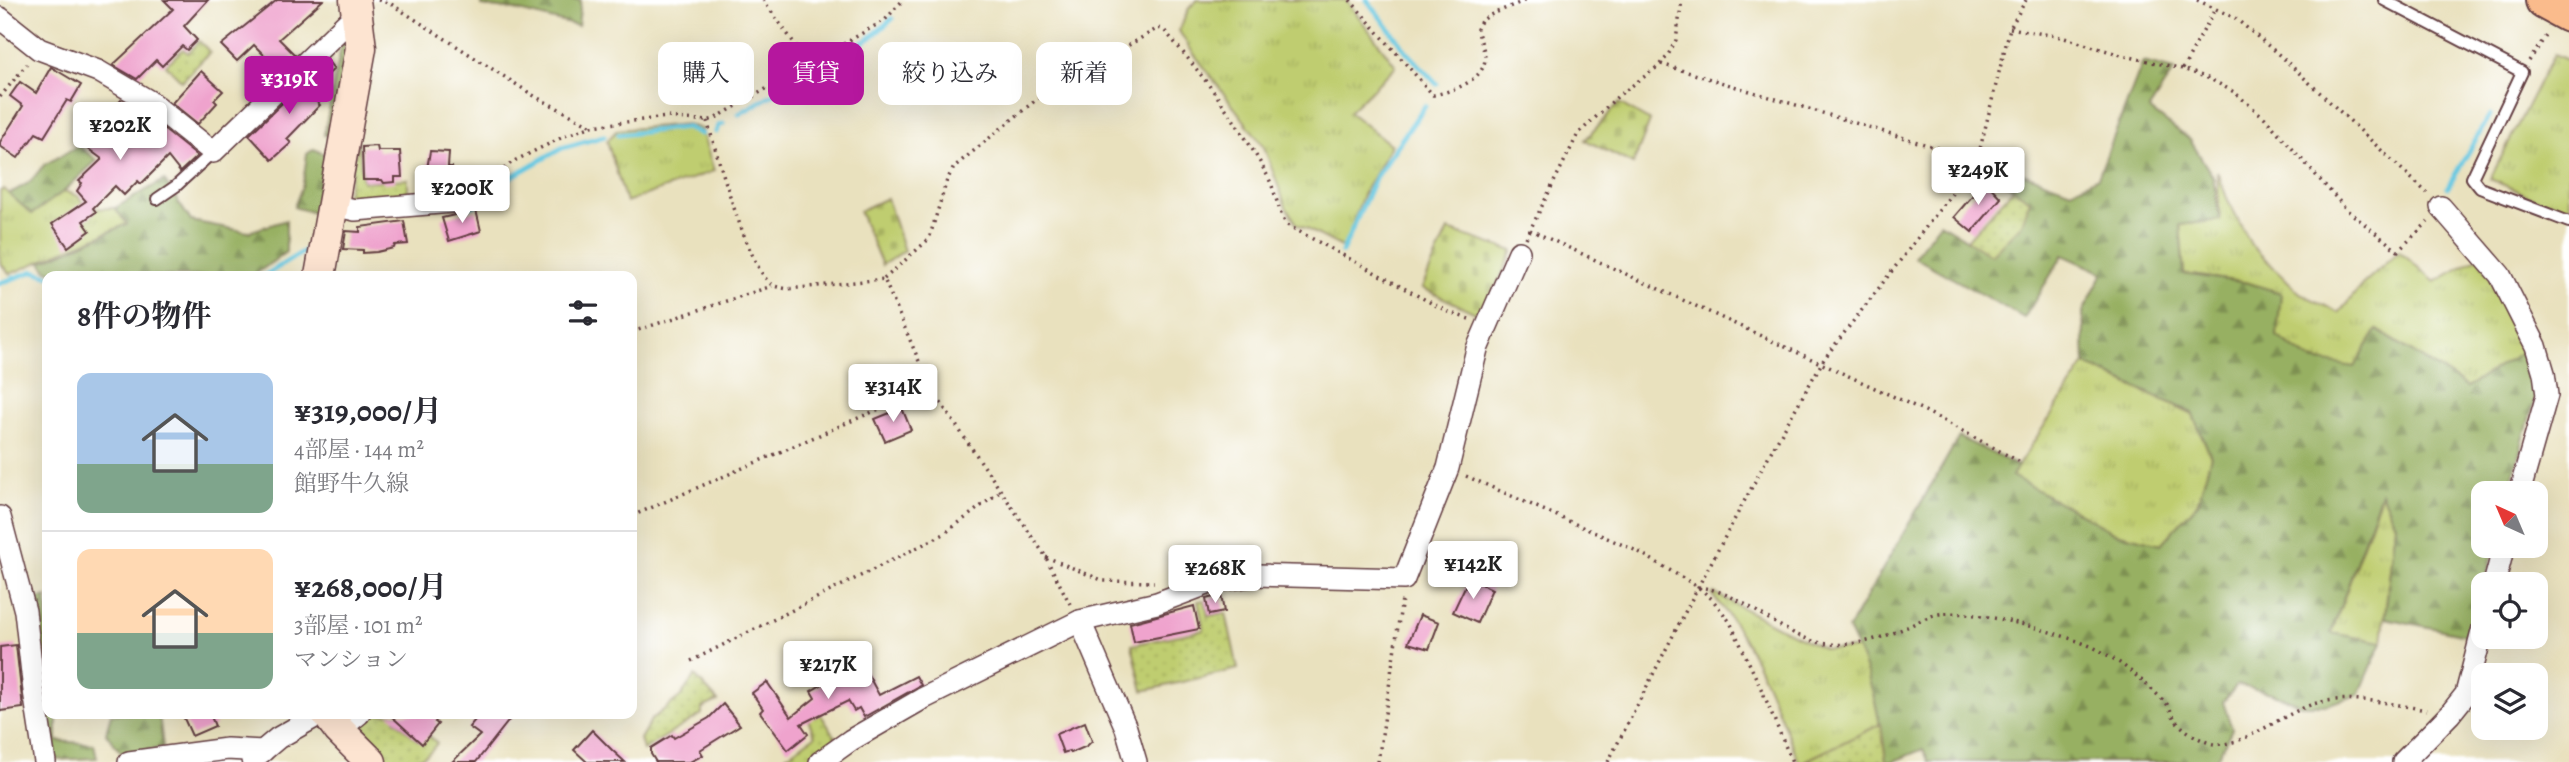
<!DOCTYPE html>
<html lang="ja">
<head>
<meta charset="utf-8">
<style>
	body { margin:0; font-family:Alegreya,"Noto Serif JP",serif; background:#f7f7f7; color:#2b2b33; height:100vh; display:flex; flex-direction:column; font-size:26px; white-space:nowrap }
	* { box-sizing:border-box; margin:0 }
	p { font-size:23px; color:#7c7c81 }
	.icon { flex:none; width:38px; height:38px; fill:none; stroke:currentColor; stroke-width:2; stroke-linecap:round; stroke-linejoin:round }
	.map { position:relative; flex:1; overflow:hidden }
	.side { position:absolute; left:42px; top:271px; width:595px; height:448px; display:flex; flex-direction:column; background:#fff; border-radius:14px; box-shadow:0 7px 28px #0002 }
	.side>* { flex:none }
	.hud { position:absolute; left:658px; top:42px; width:665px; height:63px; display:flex; gap:14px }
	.needle { width:46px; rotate:316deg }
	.fabs { position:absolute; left:2471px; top:481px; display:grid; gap:14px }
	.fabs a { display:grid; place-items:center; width:77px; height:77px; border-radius:14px; background:#fff; box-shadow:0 7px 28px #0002; font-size:35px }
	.price { position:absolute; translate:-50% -60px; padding:0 16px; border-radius:7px; background:#fff; color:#222; font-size:23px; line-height:46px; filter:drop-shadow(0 2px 4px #0008) }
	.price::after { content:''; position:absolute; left:50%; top:42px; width:21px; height:16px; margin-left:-10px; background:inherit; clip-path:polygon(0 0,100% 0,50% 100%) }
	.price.on { background:#b5179e; color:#fff }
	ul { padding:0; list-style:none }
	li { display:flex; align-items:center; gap:21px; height:175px; padding:0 35px }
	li+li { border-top:2px solid #e1e1e2 }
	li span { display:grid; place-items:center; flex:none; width:196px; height:140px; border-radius:14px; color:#555 }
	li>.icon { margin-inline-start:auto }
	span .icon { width:84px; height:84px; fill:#fffc; stroke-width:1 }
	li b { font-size:30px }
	h2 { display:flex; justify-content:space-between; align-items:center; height:84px; padding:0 35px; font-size:30px }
	.tag { padding:0 24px; border-radius:14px; background:#fff; box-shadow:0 7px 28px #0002; font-size:24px; line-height:63px }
	.tag.on { background:#b5179e; color:#fff }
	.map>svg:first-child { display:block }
</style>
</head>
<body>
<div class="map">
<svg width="2569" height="762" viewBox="0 0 2569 762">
	<defs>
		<pattern id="grass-tufts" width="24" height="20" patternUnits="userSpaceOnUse" patternTransform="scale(1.75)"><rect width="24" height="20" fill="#bfcd70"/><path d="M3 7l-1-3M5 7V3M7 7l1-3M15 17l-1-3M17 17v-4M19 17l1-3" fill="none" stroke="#a6b061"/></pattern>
		<pattern id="forest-firs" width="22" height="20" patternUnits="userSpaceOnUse" patternTransform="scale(1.75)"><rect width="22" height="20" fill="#97b062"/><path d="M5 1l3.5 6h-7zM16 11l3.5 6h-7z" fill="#7d8f51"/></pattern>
		<pattern id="cemetery-stones" width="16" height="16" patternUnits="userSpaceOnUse" patternTransform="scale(1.75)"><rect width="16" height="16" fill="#bfcd70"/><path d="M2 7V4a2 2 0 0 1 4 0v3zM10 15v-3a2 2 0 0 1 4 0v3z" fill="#a6b061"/></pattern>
		<pattern id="garden-dots" width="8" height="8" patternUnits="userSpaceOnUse" patternTransform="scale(1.75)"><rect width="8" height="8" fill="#bfcd70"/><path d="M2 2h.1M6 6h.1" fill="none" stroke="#a6b061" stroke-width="1.8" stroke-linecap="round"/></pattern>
	</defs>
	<rect width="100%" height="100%" fill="#fff"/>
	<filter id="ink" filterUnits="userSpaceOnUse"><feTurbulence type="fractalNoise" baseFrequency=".0143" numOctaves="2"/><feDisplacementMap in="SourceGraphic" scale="14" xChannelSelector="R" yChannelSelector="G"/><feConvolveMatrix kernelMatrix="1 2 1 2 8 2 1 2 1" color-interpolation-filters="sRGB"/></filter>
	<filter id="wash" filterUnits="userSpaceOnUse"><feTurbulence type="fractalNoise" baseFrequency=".00686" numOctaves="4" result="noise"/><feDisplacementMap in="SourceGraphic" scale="28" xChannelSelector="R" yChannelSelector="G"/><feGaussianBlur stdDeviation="1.57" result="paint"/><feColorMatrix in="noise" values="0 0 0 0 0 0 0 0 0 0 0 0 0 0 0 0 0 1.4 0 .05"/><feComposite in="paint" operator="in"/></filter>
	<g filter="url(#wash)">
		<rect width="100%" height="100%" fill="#e9e1be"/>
		<g fill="url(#grass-tufts)" stroke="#84764e" stroke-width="2">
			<path d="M1197,0H1346L1396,66L1349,112L1391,145L1363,195L1344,248L1297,224L1286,207L1264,147L1191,50L1179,31L1189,8Z"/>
			<path d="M2554,54L2569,61V213L2490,179Z"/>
			<path d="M687,124L701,129L714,171L626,202L607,141L617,130Z"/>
			<path d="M2217,171L2227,198L2251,245L2300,293L2339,313L2362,285L2399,251L2435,282L2479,257L2528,348L2467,387L2378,330L2354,368L2309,359L2277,336L2249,283L2184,274L2180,225L2220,220Z"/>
			<path d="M4,189L32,214L64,191L78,196L88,209L115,208L127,224L10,274L0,263V191Z"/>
			<path d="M2085,364L2193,415L2211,456L2198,503L2161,544L2115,533L2011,476Z"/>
			<path d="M2382,492L2395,524L2382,642L2331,634Z"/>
			<path d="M1714,593L1786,631L1825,649H1859L1865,662L1881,724L1803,762H1799C1775,705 1754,641 1712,595Z"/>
		</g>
		<g fill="url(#forest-firs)" stroke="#706846" stroke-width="2">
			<path d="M481,0H581L578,26L515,10L482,6Z"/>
			<path d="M351,41L333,139L324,135L342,42Z"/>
			<path d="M2143,62L2174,70L2149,109L2190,140L2213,177L2220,220L2180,225L2184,274L2249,283L2281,293L2277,336L2309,359L2354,367L2377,330L2467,387L2528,348L2537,392L2508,493L2483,494V546H2494L2471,636L2385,618L2395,524L2381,493L2331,633L2382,642L2359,695L2325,705H2301L2272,693L2237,685L2223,702L2232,729L2215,762H1929L1923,749L1892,762H1886C1879,713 1871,673 1848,629L1959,437L2018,466L2012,476L2115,533L2161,544L2198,503L2211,456L2192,413L2085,364L2083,312L2103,273L2063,255L2024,318L1914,257L1940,223L1991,254L2030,200L1985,170L1990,161L2071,191L2098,177Z"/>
			<path d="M78,146L97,160L64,191L32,214L9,194L30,182L44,165Z"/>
			<path d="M314,149L329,157L318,214L294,207L303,184L307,154Z"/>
			<path d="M164,180L191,221L248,232L286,220V252L253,276H65L47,270L41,262L127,224L115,208Z"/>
			<path d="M47,597V714H57V741L94,744L97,758L52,760L45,722L33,600Z"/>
			<path d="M111,714H159L163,748L122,754L106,733Z"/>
		</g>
		<g fill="url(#cemetery-stones)" stroke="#84764e" stroke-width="2">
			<path d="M1619,103L1650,121L1633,164L1585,140Z"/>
			<path d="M887,198L904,251L882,265L859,211Z"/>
			<path d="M1448,230L1513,251L1482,316L1422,288Z"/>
		</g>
		<g fill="url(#garden-dots)" stroke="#84764e" stroke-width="2">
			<path d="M199,41L210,52L182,81L166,65L183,49L188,53Z"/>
			<path d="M358,140L363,182L408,179V198L346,200Z"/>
			<path d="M2013,189L2030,200L2022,224L1991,255L1967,240Z"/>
			<path d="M1205,600L1208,616L1226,613L1238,669L1143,691L1132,645L1204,630L1198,601Z"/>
			<path d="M695,676L718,701L702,708V714L643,750L640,739L651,720L680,697Z"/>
			<path d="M818,710L837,740L803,762H788L786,756L815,736L807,717Z"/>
			<path d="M367,714H399L395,720L419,741L426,733L437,743C426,762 407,762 386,762L353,727Z"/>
			<path d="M1881,724L1886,762H1803Z"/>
		</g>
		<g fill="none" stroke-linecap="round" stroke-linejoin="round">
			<g stroke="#63c7e1" stroke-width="5">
				<path d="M1367,0L1407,52L1437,84"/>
				<path d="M739,114L870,38L892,19"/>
				<path d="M716,132L718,126L723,124"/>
				<path d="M618,135L686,127L701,134"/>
				<path d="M507,179L562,148L604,136"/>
				<path d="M2448,187L2490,115"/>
				<path d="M464,208L477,204L498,188"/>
				<path d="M1342,252L1376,176L1425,106"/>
				<path d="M264,276L314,245"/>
				<path d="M0,283L34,271L49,276"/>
			</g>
		</g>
		<g id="blocks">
			<g fill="#efa3cd">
				<path d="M164,0H208L184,26L197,40L187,50L182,46L162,66L156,60L137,79L113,65L173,9Z"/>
				<path d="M277,0H323L279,39L295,55L279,70L254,45L237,61L221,45Z"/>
				<path d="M327,60L334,69L308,93L320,105L287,139L291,143L272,160L249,135Z"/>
				<path d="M51,67L81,85L71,102L67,100L44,137L36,133L18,158L0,146V142L23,106L10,96L20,82L36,93Z"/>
				<path d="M201,71L223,91L214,100L217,103L198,124L172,103Z"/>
				<path d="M121,100L142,112L197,156L180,172L168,157L141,184L138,181L124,195L115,186L93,208L96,212L83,221L90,231L68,247L52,224L86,201L77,191L82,183L79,181L102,159L79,142L99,115L105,120Z"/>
				<path d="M377,146L378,151H400L402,177H395V182L384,183L382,180H363L362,147Z"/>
				<path d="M430,151L449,152L448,167H452L455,185L430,189L427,169Z"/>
				<path d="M1985,181L2001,198L1972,232L1954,217Z"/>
				<path d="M476,210L481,231L449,241L442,218Z"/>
				<path d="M404,221L408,244L395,245L394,248L377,252L363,253V250L343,249L346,231L360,232V227Z"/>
				<path d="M902,408L911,430L885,441L875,419Z"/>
				<path d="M1469,578L1492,589L1477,623L1453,612Z"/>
				<path d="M1221,595L1224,612L1209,615L1206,599Z"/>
				<path d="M1194,606L1199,629L1134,642L1130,623Z"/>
				<path d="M1420,615L1439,622L1429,649L1408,643Z"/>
				<path d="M16,645L23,708L0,711V647Z"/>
				<path d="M860,660L879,695L916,676L921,685L864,717L859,708L854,711L848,701L801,724L808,734L788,750L760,712L763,709L752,693L767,682L791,717L815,698L811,691L821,685L820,683Z"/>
				<path d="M723,704L740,725L700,750L703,755L690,762H656L651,754V748L672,735L674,738L709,718Z"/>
				<path d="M182,714H210L215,726L192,736Z"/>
				<path d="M389,714H441L435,722L438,724L422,744Z"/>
				<path d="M480,714H514L476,762H452L480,735L469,727Z"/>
				<path d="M1085,722L1092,741L1087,746L1071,753L1069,751L1063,753L1056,734Z"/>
				<path d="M592,730L612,750L625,762H587L574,750Z"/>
			</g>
		</g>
	</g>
	<g filter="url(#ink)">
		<use href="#blocks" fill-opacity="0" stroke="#623c41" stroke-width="2"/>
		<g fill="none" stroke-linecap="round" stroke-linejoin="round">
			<defs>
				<g id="lane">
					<path d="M2384,0L2522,72L2472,178L2480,188L2569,222"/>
					<path d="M157,199L176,186L213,152"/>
				</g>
				<g id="street">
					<path d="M0,18L39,49L98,71L149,101L213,152L358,12"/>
					<path d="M333,205L355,210L452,202L471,194L489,181"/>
					<path d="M2441,207L2500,275L2536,346L2544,373L2547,395L2519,494"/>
					<path d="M0,517L25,611L34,691L45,762"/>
					<path d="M2494,584L2504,546"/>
					<path d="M1080,621L1126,728L1136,762"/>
					<path d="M339,730L359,714"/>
					<path d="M252,760L278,738L320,714"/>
					<path d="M129,762L227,749L263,751"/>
					<path d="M820,762L851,740L922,699L1080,621L1157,603L1215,581L1257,575L1404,579L1448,468L1477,349L1519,252"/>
					<path d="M2403,762L2450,714L2466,694L2483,628"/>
				</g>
				<g id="secondary">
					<path d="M320,276L361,48L355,0"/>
					<path d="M327,714L339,730L371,762"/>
				</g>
				<path id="highway" d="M2545,0L2569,13"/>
			</defs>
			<use href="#lane" stroke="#623c41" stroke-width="14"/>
			<use href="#street" stroke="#623c41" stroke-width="24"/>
			<use href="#secondary" stroke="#623c41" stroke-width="33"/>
			<use href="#highway" stroke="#623c41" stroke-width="42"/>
			<g stroke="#623c41" stroke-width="3.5" stroke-dasharray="2 5" stroke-linecap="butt">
				<path d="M378,0L391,4L536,97L592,126"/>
				<path d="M763,0L810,65"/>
				<path d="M1350,0L1433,95C1451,92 1486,80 1485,57C1484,48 1479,37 1477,29L1481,21L1490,15L1526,0"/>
				<path d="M2197,0L2235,18L2284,59L2427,193"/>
				<path d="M2010,28L2061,37L2121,55L2183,69L2210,79L2234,92L2265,118L2347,210L2398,251L2428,222"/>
				<path d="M2529,61L2548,33"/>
				<path d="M1661,64L1977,160"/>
				<path d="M2183,69L2215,9"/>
				<path d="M0,97L27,64"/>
				<path d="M707,121C717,153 748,268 772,285C776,287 783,288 788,289L884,279L930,387L1044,554L1070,604"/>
				<path d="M504,169L512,162L567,135L592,126L667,117L707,121L714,119L885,20L903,0"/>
				<path d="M1530,230L1925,411L2022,463"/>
				<path d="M1526,238L1578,134L1618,96L1656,68L1667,57L1676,40L1682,0"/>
				<path d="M884,279L929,239L947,180L954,167L1037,99L1158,28L1164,30C1203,75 1239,123 1267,175C1276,191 1277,210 1287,225L1448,312L1469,319"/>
				<path d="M632,332L772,286"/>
				<path d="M1466,476L1639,552L1698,587L1712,599L1730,622L1764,695L1792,762"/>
				<path d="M632,516L930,387"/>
				<path d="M1046,557L1104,581L1154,582"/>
				<path d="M1698,587C1743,592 1774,631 1817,642C1847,649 1878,640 1905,628C1914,624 1924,618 1934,615C1967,606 2056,632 2088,645C2118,658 2141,679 2164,701C2170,706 2171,713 2175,719C2181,729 2202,742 2214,744C2245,748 2287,709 2321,702C2355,695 2393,704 2426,710"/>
				<path d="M691,661L944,534L1001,491"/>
				<path d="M1378,762L1402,599"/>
				<path d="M1608,762L1698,587L1773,448L1824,359L1977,161L2010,28L2026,0"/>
			</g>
			<use href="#lane" stroke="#fff" stroke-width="10"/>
			<use href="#street" stroke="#fff" stroke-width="21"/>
			<use href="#secondary" stroke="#fde4d1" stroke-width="30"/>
			<use href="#highway" stroke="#fabb8c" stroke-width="38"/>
		</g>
	</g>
</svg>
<div class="fabs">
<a><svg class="needle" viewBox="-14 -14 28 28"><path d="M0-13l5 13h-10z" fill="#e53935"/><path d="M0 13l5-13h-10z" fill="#7c7c81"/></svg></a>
<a><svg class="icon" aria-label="locate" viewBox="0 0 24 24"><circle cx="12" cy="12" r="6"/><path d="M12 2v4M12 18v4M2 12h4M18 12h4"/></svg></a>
<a><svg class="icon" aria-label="layers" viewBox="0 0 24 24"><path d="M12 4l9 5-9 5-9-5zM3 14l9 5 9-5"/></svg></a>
</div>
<b class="price on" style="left:289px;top:116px">¥319K</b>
<b class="price" style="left:120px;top:162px">¥202K</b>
<b class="price" style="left:1978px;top:207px">¥249K</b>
<b class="price" style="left:462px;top:225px">¥200K</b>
<b class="price" style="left:893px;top:424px">¥314K</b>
<b class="price" style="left:1473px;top:601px">¥142K</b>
<b class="price" style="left:1215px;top:605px">¥268K</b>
<b class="price" style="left:828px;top:701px">¥217K</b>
<div class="hud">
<a class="tag">購入</a>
<a class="tag on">賃貸</a>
<a class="tag">絞り込み</a>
<a class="tag">新着</a>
</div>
<section class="side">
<h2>8件の物件<svg class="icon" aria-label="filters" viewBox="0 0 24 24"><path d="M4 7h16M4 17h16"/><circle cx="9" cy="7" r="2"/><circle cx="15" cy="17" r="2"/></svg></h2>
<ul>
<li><span style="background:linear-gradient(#a9c7e8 65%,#7fa58c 0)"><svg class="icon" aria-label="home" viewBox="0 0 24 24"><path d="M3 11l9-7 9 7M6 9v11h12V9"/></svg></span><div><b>¥319,000/月</b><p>4部屋 · 144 m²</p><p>館野牛久線</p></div></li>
<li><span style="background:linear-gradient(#ffd9b3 60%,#7fa58c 0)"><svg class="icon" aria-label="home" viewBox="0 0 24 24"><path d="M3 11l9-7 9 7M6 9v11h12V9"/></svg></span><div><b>¥268,000/月</b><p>3部屋 · 101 m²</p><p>マンション</p></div></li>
</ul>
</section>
</div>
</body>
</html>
